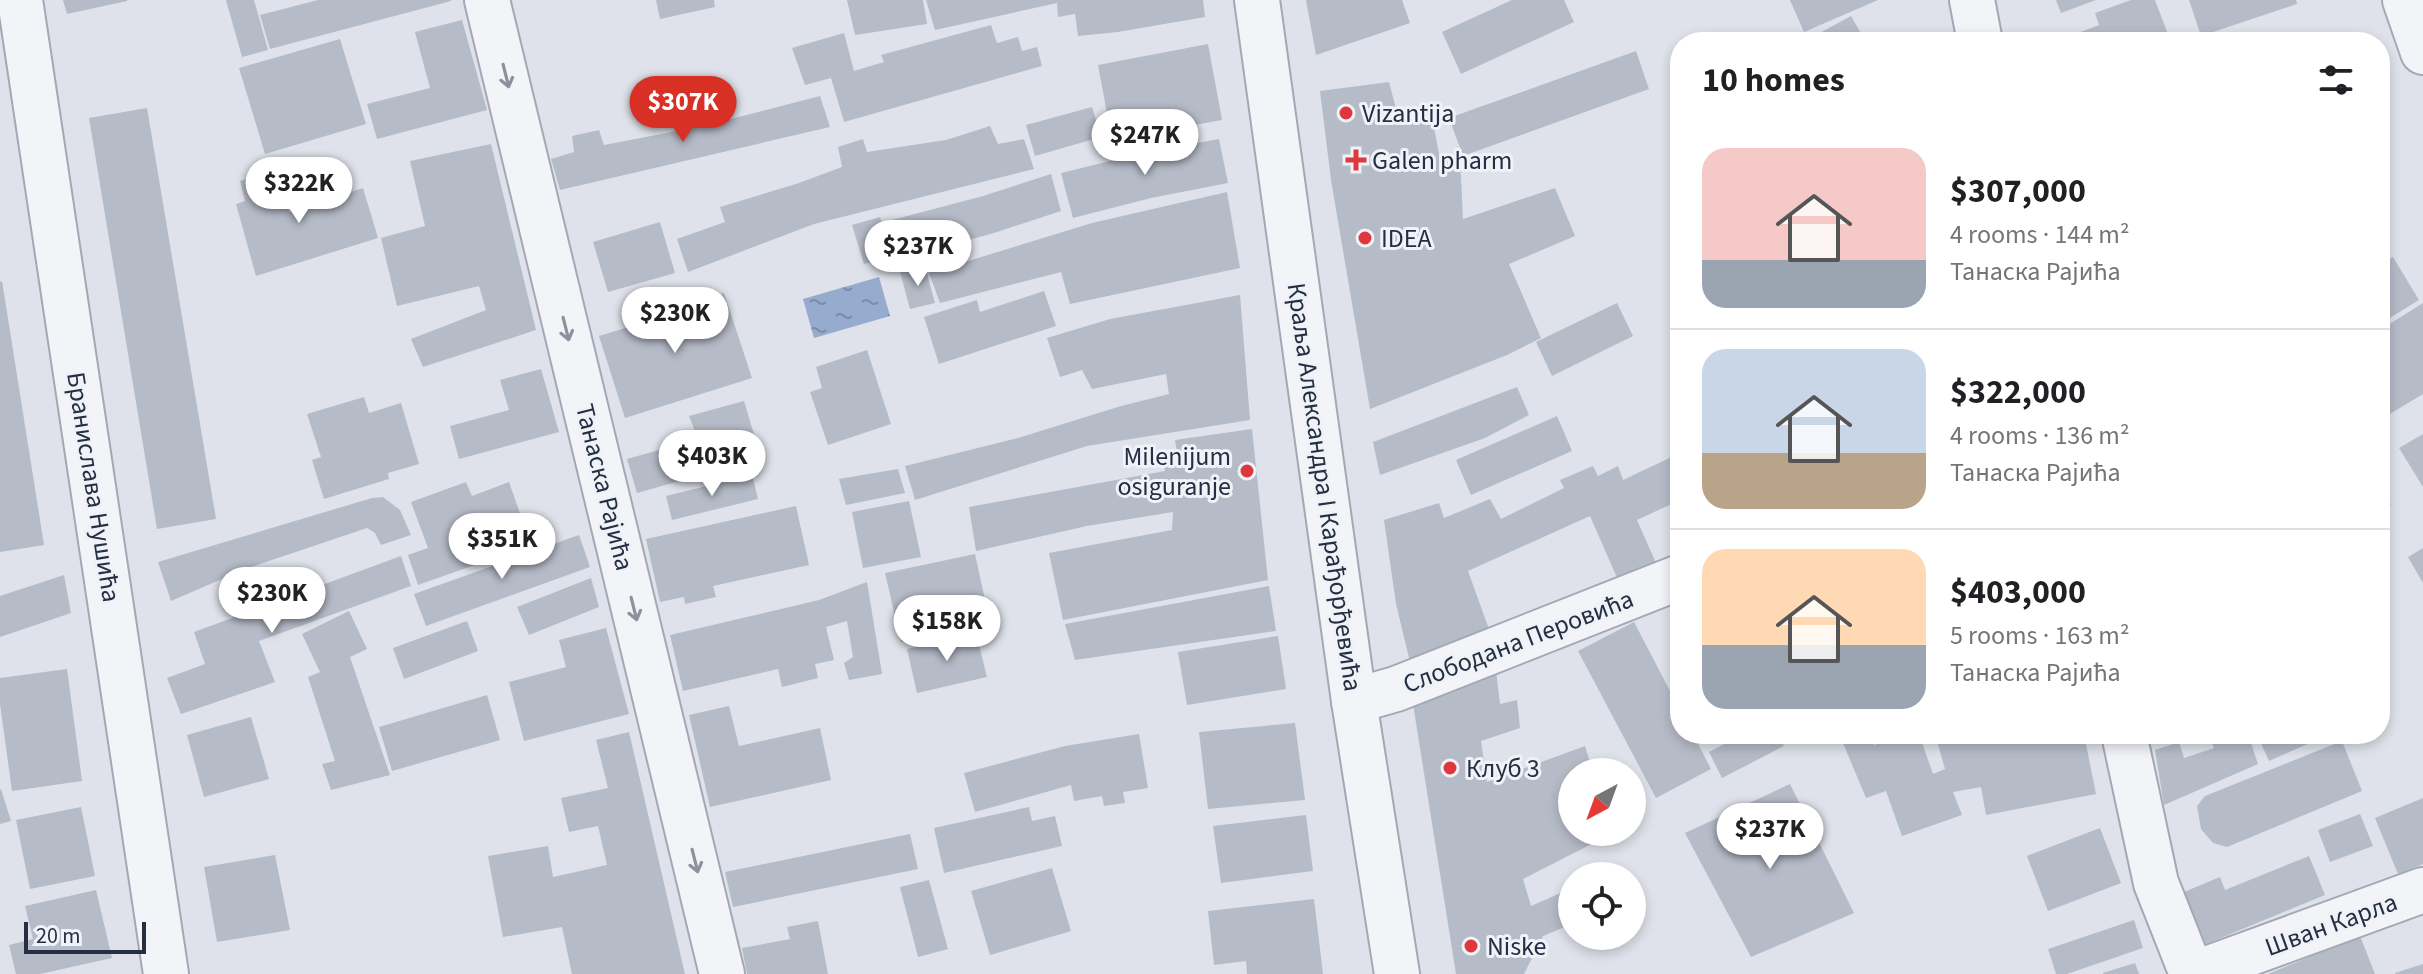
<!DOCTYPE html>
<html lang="en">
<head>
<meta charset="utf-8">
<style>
	body { margin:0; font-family:"Source Sans 3",sans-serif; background:#f2f2f2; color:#202124; height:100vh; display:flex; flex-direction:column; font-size:30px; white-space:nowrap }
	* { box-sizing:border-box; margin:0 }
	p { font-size:26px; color:#757577 }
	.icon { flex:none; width:44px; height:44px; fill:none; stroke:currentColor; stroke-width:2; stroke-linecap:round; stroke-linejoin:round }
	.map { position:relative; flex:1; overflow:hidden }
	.side { position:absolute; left:1670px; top:32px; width:720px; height:712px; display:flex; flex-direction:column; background:#fff; border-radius:32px; box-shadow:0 4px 12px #0003 }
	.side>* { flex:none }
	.needle { width:52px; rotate:221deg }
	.buttons { position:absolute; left:1558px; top:758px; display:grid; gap:16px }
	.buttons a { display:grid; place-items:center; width:88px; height:88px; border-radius:50%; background:#fff; box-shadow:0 4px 12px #0003; font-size:40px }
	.scale { position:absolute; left:24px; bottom:20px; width:122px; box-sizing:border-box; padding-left:8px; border:4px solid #262e43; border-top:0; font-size:22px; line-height:28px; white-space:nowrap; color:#262e43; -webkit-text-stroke:6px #eff2f7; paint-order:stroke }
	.price { position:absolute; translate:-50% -68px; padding:0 18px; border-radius:28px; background:#fff; color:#222; font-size:26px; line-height:52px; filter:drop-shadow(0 2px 4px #0008) }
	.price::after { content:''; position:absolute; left:50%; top:48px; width:24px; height:18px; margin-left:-12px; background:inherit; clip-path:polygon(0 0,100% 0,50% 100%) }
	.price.active { background:#d93025; color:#fff }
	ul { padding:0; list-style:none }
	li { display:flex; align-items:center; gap:24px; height:200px; padding:0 32px }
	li+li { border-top:2px solid #e0e0e0 }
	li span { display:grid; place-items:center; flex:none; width:224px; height:160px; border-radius:24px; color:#555 }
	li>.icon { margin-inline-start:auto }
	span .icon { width:96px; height:96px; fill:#fffc; stroke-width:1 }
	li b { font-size:34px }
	h2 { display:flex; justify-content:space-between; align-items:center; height:96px; padding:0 32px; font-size:34px }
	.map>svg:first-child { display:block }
</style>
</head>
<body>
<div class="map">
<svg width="2423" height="974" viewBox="0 0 2423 974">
	<defs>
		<pattern id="water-ripples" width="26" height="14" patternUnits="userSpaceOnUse" patternTransform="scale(2)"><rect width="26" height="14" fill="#97abce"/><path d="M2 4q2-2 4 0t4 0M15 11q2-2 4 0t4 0" fill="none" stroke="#7b8ca9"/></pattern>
	</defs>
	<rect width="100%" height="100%" fill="#dfe2ea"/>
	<path fill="url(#water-ripples)" d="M879,277L890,316L814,338L803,299Z"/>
	<g fill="#b6bbc8">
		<path d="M63,0H127V1L67,14Z"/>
		<path d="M226,0H254L268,50L242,57Z"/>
		<path d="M318,0H451V1L270,49L260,15Z"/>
		<path d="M656,0H714L715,7L660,19Z"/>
		<path d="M847,0H923L927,24L855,35Z"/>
		<path d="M926,0H1203L1205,17L1118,32L1078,36L1075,14L1058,17L1057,3L935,30Z"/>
		<path d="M1306,0H1402L1410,23L1316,55Z"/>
		<path d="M1512,0H1564L1574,22L1461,74L1442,32Z"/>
		<path d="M1790,0H1878L1804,32Z"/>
		<path d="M2056,0H2096L2061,13Z"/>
		<path d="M2131,0H2155L2171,42H2054L2099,25L2095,13Z"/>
		<path d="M2189,0H2296L2297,4L2201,36Z"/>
		<path d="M1851,16L1866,42H1803Z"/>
		<path d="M462,20L487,110L377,139L367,104L430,88L415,32Z"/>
		<path d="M991,25L997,43L1018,37L1022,51L1037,47L1042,66L844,122L831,78L805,85L792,48L844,33L854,71L884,62L881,55Z"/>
		<path d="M340,39L366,124L265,154L239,68Z"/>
		<path d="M1208,44L1222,120L1112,140L1098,65Z"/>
		<path d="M1636,51L1649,89L1463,156L1449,118Z"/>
		<path d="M1389,82L1399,120L1432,117L1440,159L1460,158L1463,219L1555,188L1575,236L1509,264L1541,338L1507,355L1370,409L1331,180L1320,91Z"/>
		<path d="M820,96L830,127L560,190L551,159L574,152L572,136L599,130L604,145L708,125Z"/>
		<path d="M1092,107L1101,137L1035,156L1026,125Z"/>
		<path d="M147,108L216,519L157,529L89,118Z"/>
		<path d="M990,126L998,144L1024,139L1034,169L814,224L688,272L677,239L725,222L720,207L799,183L842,167L838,147L863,139L867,152L946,140Z"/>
		<path d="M1219,139L1228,183L1151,198L1073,218L1061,173L1143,153Z"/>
		<path d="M491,144L536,330L423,367L411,339L486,310L479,286L397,306L381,238L425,226L410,161Z"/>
		<path d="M276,170L289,212L363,188L378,238L256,276L236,204L245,201L240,181Z"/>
		<path d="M1051,174L1061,211L994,233L903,258L892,220L983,196Z"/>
		<path d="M1227,192L1240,268L1070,304L1061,272L940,303L929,273L1092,223Z"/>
		<path d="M880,217L892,256L864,264L852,225Z"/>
		<path d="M660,222L675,273L608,292L593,242Z"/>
		<path d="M2393,257L2419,300L2380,324V265Z"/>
		<path d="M925,266L935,303L910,309L900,272Z"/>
		<path d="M2,281L44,545L0,552V282Z"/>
		<path d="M1044,291L1056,326L939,364L924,317L977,300L980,312Z"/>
		<path d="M724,293L752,378L625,418L599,336L632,326L629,315L657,306L660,313Z"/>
		<path d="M1240,295L1250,420L1087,446L915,500L905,466L1018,438L1121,406L1169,394L1166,374L1092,389L1082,370L1060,377L1047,338L1110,319Z"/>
		<path d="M1617,303L1633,336L1552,376L1536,342Z"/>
		<path d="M2423,303V394L2380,420V330Z"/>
		<path d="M867,350L891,424L828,445L810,392L822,388L816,367Z"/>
		<path d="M541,369L559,432L459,459L450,426L509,410L500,380Z"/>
		<path d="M1517,387L1529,415L1485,438L1380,475L1373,442Z"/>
		<path d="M364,397L369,413L401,403L419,464L388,473L389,479L324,499L312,460L321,457L307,414Z"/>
		<path d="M744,401L761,458L637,493L627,459L698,439L689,416Z"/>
		<path d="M1557,416L1572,451L1471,495L1456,460Z"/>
		<path d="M1252,429L1268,580L1063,620L1049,553L1172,530L1173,512L1087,526L976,551L969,507L1165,471L1162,455L1177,452L1175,440Z"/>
		<path d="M2423,434V487L2399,448Z"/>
		<path d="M1680,453V500L1637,520L1656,563L1618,580L1590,516L1468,571L1491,635L1412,670L1396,604L1384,520L1439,503L1444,518L1490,499L1501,519L1564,488L1560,480L1593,466L1598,476L1618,466L1623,480Z"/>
		<path d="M898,469L905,493L846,505L839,479Z"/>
		<path d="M752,475L758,499L672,520L666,496Z"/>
		<path d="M466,482L472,496L509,482L531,545L418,585L408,555L428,548L411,502Z"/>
		<path d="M2380,489L2391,505L2380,512Z"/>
		<path d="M383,497L400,510L411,535L381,545L375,533L367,528L245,569L171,601L158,562L372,498Z"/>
		<path d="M909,501L921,557L863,568L852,512Z"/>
		<path d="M796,506L809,565L713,586L716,597L685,604L684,597L660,602L646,539Z"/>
		<path d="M579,535L590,567L426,626L414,594Z"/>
		<path d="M2423,548V583L2408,557Z"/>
		<path d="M975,554L990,623L901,642L885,573Z"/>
		<path d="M401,556L411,586L259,641L275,682L181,714L167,678L205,664L194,632Z"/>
		<path d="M64,575L71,613L0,637V596Z"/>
		<path d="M591,578L599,607L529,635L517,607Z"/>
		<path d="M867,582L882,674L849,680L844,663L853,657L847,621L826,627L834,660L815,664L818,678L782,687L778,669L683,691L670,635L819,600Z"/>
		<path d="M1269,586L1276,631L1075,660L1065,624Z"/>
		<path d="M2380,586L2389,603L2380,609Z"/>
		<path d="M349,611L367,649L350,657L390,775L331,790L322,764L335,761L308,677L320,672L302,634Z"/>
		<path d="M467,621L478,651L404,679L393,648Z"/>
		<path d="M1634,622L1680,710V734H1693L1711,769L1656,798L1578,651Z"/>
		<path d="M606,628L629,714L524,741L509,682L566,667L559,640Z"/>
		<path d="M976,633L987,677L917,693L907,649Z"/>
		<path d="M1278,636L1286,689L1187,705L1178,652Z"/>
		<path d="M67,669L82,781L12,791L0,704V678Z"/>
		<path d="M1496,670L1500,704L1517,700L1520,728L1481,741L1487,782L1585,746L1593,772H1572V832H1615L1523,879L1531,906L1572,888V924L1543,936L1524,974H1456L1413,704Z"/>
		<path d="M487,695L500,740L392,771L379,727Z"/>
		<path d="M729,706L739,746L820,728L831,780L710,807L689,715Z"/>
		<path d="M251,717L269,779L204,797L187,735Z"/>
		<path d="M1295,723L1305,800L1208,809L1199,732Z"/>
		<path d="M629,732L685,974H572L562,927L503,937L488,856L548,846L553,877L607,865L598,826L569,832L561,798L608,788L596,740Z"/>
		<path d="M1139,734L1148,788L1123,792L1125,803L1104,806L1102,796L1074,801L1071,785L975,812L964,773L1065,746Z"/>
		<path d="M1743,734H1778L1784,746L1722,778L1709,752Z"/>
		<path d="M1847,734H1869L1874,745L1905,734H1919L1933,774L1945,769L1935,734H2053L2054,737L2084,734L2096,794L1986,815L1981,787L1953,792L1962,815L1902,836L1886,791L1866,798L1840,736Z"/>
		<path d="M2146,734H2171L2147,745Z"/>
		<path d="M2233,734H2248L2258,764L2164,805L2155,750L2179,742L2184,758L2214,748L2211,741Z"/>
		<path d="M2270,734H2330L2269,761L2259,739Z"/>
		<path d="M2342,741L2362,791L2227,847L2213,843L2201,829L2197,806L2205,796Z"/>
		<path d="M1790,784L1854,913L1751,957L1685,833Z"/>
		<path d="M1,789L11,821L0,824V790Z"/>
		<path d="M2423,798V864L2398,874L2375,818Z"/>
		<path d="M81,807L95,876L30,889L16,820Z"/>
		<path d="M1029,807L1032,821L1055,816L1062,846L944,873L934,828Z"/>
		<path d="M2360,814L2373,846L2330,862L2318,830Z"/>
		<path d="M1306,815L1313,871L1221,883L1213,826Z"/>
		<path d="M2100,828L2121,883L2048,911L2027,856Z"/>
		<path d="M910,834L918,869L733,907L725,872Z"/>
		<path d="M275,855L290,930L217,942L204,867Z"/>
		<path d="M2309,856L2325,895L2206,944L2184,892L2220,877L2225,890Z"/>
		<path d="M1052,868L1071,931L990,955L971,891Z"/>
		<path d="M929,880L948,949L918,957L900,887Z"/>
		<path d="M96,890L112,958L40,974H16L9,945L33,939L25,906Z"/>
		<path d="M1314,899L1323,974H1247L1246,961L1214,965L1208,911Z"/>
		<path d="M2134,920L2143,948L2067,974H2056L2048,949Z"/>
		<path d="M818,921L828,974H747L742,948L790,939L787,927Z"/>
		<path d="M2360,936L2375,974H2268Z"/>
		<path d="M2135,963L2139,974H2103V973Z"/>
		<path d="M2423,964V974H2395V973Z"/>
	</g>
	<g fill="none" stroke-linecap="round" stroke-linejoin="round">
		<defs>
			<g id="minor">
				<path d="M20,0L166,974"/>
				<path d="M487,0L722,974"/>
				<path d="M1972,0L1980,42"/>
				<path d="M2405,0L2423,52"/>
				<path d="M1354,701L1396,689L1680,577"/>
				<path d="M2124,734L2156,883L2192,974"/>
				<path d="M2193,974L2423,890"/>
			</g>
			<path id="tertiary" d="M1257,0L1354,701L1397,974"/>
		</defs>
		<use href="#minor" stroke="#a4a8b5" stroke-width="48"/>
		<use href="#tertiary" stroke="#a4a8b5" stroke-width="48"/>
		<use href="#minor" stroke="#f3f4f8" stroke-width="44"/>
		<use href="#tertiary" stroke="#f3f4f8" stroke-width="44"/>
	</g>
	<defs><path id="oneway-shaft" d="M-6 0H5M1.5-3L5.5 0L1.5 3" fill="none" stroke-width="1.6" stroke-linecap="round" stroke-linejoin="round" transform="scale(2)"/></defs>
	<g stroke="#8c919e">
		<use href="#oneway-shaft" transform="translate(506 76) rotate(76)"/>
		<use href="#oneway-shaft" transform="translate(566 329) rotate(76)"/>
		<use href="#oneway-shaft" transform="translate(634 609) rotate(76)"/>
		<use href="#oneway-shaft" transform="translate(695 861) rotate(76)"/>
	</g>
	<g fill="#dc383e" stroke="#eff2f7" stroke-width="3">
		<circle cx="1346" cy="113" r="8"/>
		<path d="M1352 148h8v8h8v8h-8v8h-8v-8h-8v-8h8z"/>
		<circle cx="1365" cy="238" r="8"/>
		<circle cx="1247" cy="471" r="8"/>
		<circle cx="1450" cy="768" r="8"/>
		<circle cx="1471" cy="946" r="8"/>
	</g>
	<g text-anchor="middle" stroke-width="6" stroke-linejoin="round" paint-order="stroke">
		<g font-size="26" fill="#262e43" stroke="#eff2f7" text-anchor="start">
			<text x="1362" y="122">Vizantija</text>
			<text x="1372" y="169">Galen pharm</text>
			<text x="1381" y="247">IDEA</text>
			<text x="1231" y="465" text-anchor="end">Milenijum<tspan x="1231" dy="30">osiguranje</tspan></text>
			<text x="1466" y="777">Клуб 3</text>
			<text x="1487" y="955">Niske</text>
		</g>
		<g font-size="26" fill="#262e43" stroke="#eff2f7">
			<text transform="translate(94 487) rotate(81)" y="9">Бранислава Нушића</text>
			<text transform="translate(605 487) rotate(76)" y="9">Танаска Рајића</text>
			<text transform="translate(1325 487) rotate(82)" y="9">Краља Александра I Карађорђевића</text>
			<text transform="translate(1518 641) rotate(-21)" y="9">Слободана Перовића</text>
			<text transform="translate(2331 924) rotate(-20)" y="9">Шван Карла</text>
		</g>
	</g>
</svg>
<div class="buttons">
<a><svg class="needle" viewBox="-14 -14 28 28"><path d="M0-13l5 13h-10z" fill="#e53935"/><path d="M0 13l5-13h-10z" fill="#757577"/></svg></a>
<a><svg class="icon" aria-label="locate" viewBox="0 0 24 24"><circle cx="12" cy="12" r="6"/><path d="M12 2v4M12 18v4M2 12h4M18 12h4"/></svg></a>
</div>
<div class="scale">20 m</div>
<b class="price active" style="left:683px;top:144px">$307K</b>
<b class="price" style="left:1145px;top:177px">$247K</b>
<b class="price" style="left:299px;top:225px">$322K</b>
<b class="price" style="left:918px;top:288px">$237K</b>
<b class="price" style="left:675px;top:355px">$230K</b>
<b class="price" style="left:712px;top:498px">$403K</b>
<b class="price" style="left:502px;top:581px">$351K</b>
<b class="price" style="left:272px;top:635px">$230K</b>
<b class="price" style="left:947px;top:663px">$158K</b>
<b class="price" style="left:1770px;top:871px">$237K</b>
<section class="side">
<h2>10 homes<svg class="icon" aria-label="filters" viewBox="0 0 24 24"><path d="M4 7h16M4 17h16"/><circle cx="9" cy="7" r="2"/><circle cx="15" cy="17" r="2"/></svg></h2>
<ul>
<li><span style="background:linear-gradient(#f6c9c9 70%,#9aa5b1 0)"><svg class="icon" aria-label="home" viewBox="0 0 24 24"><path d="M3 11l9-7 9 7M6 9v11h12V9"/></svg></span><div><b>$307,000</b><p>4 rooms · 144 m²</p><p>Танаска Рајића</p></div></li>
<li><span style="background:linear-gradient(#c9d6e8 65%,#b9a48a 0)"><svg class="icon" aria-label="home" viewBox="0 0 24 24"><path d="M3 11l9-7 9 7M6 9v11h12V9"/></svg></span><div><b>$322,000</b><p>4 rooms · 136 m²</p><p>Танаска Рајића</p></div></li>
<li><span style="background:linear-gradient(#ffd9b3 60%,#9aa5b1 0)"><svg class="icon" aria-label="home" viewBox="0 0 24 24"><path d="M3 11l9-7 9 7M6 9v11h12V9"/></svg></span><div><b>$403,000</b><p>5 rooms · 163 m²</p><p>Танаска Рајића</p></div></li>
</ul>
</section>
</div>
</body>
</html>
